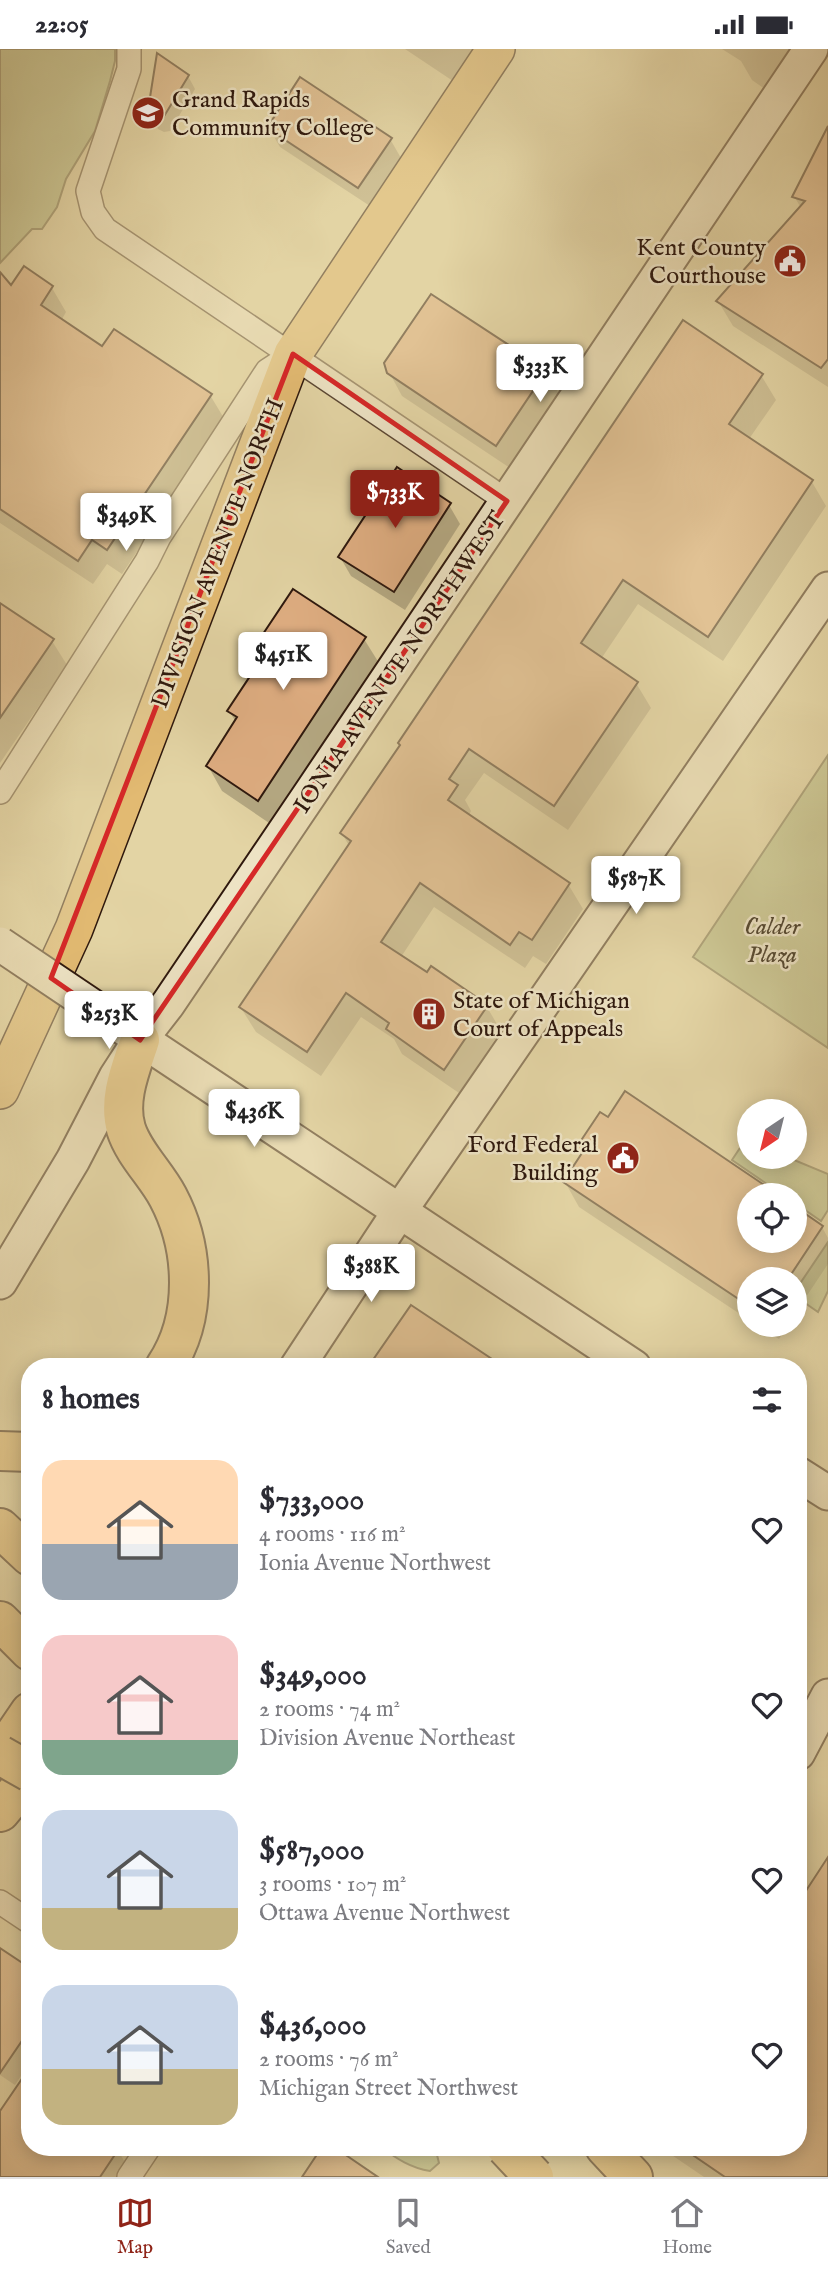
<!DOCTYPE html>
<html lang="en">
<head>
<meta charset="utf-8">
<style>
	body { margin:0; font-family:"IM FELL English",serif; background:#f7f7f7; color:#2b2b33; height:100vh; display:flex; flex-direction:column; font-size:26px; white-space:nowrap }
	* { box-sizing:border-box; margin:0 }
	p { font-size:23px; color:#7c7c81 }
	.icon { flex:none; width:38px; height:38px; fill:none; stroke:currentColor; stroke-width:2; stroke-linecap:round; stroke-linejoin:round }
	.map { position:relative; flex:1; overflow:hidden }
	.sheet { position:absolute; left:21px; top:1309px; width:786px; height:798px; display:flex; flex-direction:column; background:#fff; border-radius:28px; box-shadow:0 4px 18px #0003 }
	.sheet>* { flex:none }
	.needle { width:46px; rotate:215deg }
	.controls { position:absolute; left:737px; top:1050px; display:grid; gap:14px }
	.controls a { display:grid; place-items:center; width:70px; height:70px; border-radius:50%; background:#fff; box-shadow:0 4px 18px #0003; font-size:35px }
	.price { position:absolute; translate:-50% -60px; padding:0 16px; border-radius:7px; background:#fff; color:#222; font-size:23px; line-height:46px; filter:drop-shadow(0 2px 4px #0008) }
	.price::after { content:''; position:absolute; left:50%; top:42px; width:21px; height:16px; margin-left:-10px; background:inherit; clip-path:polygon(0 0,100% 0,50% 100%) }
	.price.on { background:#8f2418; color:#fff }
	ul { padding:0; list-style:none }
	li { display:flex; align-items:center; gap:21px; height:175px; padding:0 21px }
	li span { display:grid; place-items:center; flex:none; width:196px; height:140px; border-radius:21px; color:#555 }
	li>.icon { margin-inline-start:auto }
	span .icon { width:84px; height:84px; fill:#fffc; stroke-width:1 }
	li b { font-size:30px }
	h2 { display:flex; justify-content:space-between; align-items:center; height:84px; padding:0 21px; font-size:30px }
	.status { display:flex; justify-content:space-between; align-items:center; height:49px; padding:0 35px; background:#fff; direction:ltr }
	.status svg { height:19px; fill:currentColor }
	.tab-bar { display:flex; justify-content:space-around; align-items:center; height:98px; border-top:2px solid #e1e1e2; background:#fff; font-size:19px; color:#7c7c81 }
	.tab-bar a { display:grid; justify-items:center; gap:4px }
	.tab-bar .on { color:#8f2418 }
	.map>svg:first-child { display:block }
</style>
</head>
<body>
<div class="status"><b>22:05</b><svg viewBox="0 0 49 12"><path d="M0 12V9h3v3zM5 12V6h3v6zM10 12V3h3v9zM15 12V0h3v12zM26 1h20v11H26zM47 4h2v5h-2z"/></svg></div>
<div class="map">
<svg width="828" height="2128" viewBox="0 0 828 2128">
	<rect width="100%" height="100%" fill="#e3d4a4"/>
	<filter id="stains"><feTurbulence type="fractalNoise" baseFrequency=".00286" numOctaves="4"/><feColorMatrix values="0 0 0 0 .2 0 0 0 0 .09 0 0 0 0 .02 0 0 0 .5 -.17"/></filter>
	<radialGradient id="worn" r=".72"><stop offset=".6" stop-color="#630" stop-opacity="0"/><stop offset="1" stop-color="#630" stop-opacity=".3"/></radialGradient>
	<g fill="#b4bd85" stroke="#726b4a" stroke-width="2">
		<path d="M0,0H115V12L110,32L95,82L66,130L57,158L42,180H32L0,214Z"/>
		<path d="M828,706V999L693,908Z"/>
		<path d="M746,1090L749,1092V1108H787L828,1125V1161L821,1172L795,1154L794,1146H783L732,1111Z"/>
		<path d="M828,1193V1242L818,1263L795,1247V1242Z"/>
		<path d="M381,2098H435L439,2114L430,2122C411,2119 397,2110 381,2098Z"/>
	</g>
	<g fill="#0003">
		<path d="M405,0H479L456,34Z"/>
		<path d="M722,0H798L769,43L752,31L741,12Z"/>
		<path d="M188,27L195,40L170,82L164,83L158,80L151,67Z"/>
		<path d="M269,79L390,90L401,109L370,157L280,98Z"/>
		<path d="M828,81V338L733,277L718,252L801,159L794,147Z"/>
		<path d="M0,234L11,239H52L66,263L61,272L103,300L210,346L225,371L122,525L107,515L93,535L0,474Z"/>
		<path d="M545,322L559,345L510,419L402,347L389,323Z"/>
		<path d="M761,326L776,351L749,390L812,433L826,457L723,612L638,555L601,610L636,634L651,659L568,781L484,724L465,751L471,762L469,766L568,835L583,860L546,915L533,907L525,919L434,858L401,908L487,958L501,982L459,1044L402,1005L394,990L361,968L321,1027L256,983L241,959L349,797L342,784Z"/>
		<path d="M449,456L460,475L405,561L351,527L340,508Z"/>
		<path d="M0,556L52,592L67,616L0,714Z"/>
		<path d="M364,590L379,614L272,776L222,742L208,717L236,673L229,662L258,618L251,606Z"/>
		<path d="M626,1044L775,1146H749V1192H794L822,1178L828,1189V1215L794,1266V1230H749V1271L579,1158L565,1133L582,1107L578,1099L608,1071Z"/>
		<path d="M756,1276H788L779,1290Z"/>
		<path d="M828,1811V2128H704L660,2098H798V1857Z"/>
		<path d="M0,1901L30,1921V2013L15,2036L0,2026Z"/>
		<path d="M0,2065L30,2098H114L118,2101L133,2128H0Z"/>
	</g>
	<g fill="#dead81" stroke="#2f190e" stroke-width="2">
		<path d="M157,4L189,26L163,69L156,71L149,67L148,61Z"/>
		<path d="M300,28L392,89L358,139L267,79Z"/>
		<path d="M828,77V310L821,319L716,252L805,152L792,148Z"/>
		<path d="M24,217L53,237L41,256L102,297L114,280L212,345L107,501L92,491L78,512L0,460V223L11,236Z"/>
		<path d="M431,245L547,321L496,397L387,324L384,314Z"/>
		<path d="M683,271L763,325L729,375L813,431L708,588L623,531L581,594L638,633L554,757L469,700L449,730L458,736L448,751L570,834L532,891L519,883L510,896L420,834L381,893L427,923L431,917L488,956L444,1021L386,980L389,974L346,944L307,1003L239,958L351,792L340,784L400,696L398,694Z"/>
		<path d="M397,418L451,454L394,543L338,508Z"/>
		<path d="M293,540L366,588L258,752L206,717L237,668L227,662L260,612L249,606Z"/>
		<path d="M0,554L54,590L0,669Z"/>
		<path d="M625,1042L779,1146H749V1192H794V1157L823,1177L788,1230H749V1257L563,1133L582,1104L576,1099L600,1063L608,1068Z"/>
		<path d="M411,1256L504,1318H368Z"/>
		<path d="M828,1808V2128H725L681,2098H798V1854Z"/>
		<path d="M0,1899L30,1919V1980L0,2024Z"/>
		<path d="M30,2018V2098H120L100,2128H0V2062Z"/>
		<path d="M322,2098H334L378,2128H302Z"/>
	</g>
	<g fill="none" stroke-linecap="round" stroke-linejoin="round">
		<defs>
			<g id="street">
				<path d="M129,0V20L88,142L93,163L105,180L507,452"/>
				<path d="M0,743L147,512L159,488L267,322L293,305"/>
				<path d="M0,1853L30,1873"/>
				<path d="M129,2128L149,2098"/>
			</g>
			<g id="secondary">
				<path d="M124,979L634,1318"/>
				<path d="M0,1233L73,1111L116,1028L140,991L168,955L314,739L811,0"/>
				<path d="M297,1318L399,1163L828,540"/>
				<path d="M798,1425L828,1444"/>
				<path d="M798,1704L828,1647"/>
			</g>
			<path id="primary" d="M0,1041L74,880L293,305L496,0"/>
			<g id="highway">
				<path d="M140,991C131,1019 117,1050 126,1080C134,1105 156,1125 168,1148C195,1199 198,1269 165,1318"/>
				<path d="M0,1402L30,1403"/>
				<path d="M0,1479L30,1507"/>
				<path d="M0,1572L30,1602"/>
				<path d="M0,1707L30,1663"/>
				<path d="M0,1763L30,1727"/>
				<path d="M605,2098L633,2128"/>
			</g>
		</defs>
		<use href="#street" stroke="#5c4834" stroke-width="26"/>
		<use href="#secondary" stroke="#2f190e" stroke-width="37"/>
		<use href="#primary" stroke="#2f190e" stroke-width="40"/>
		<use href="#highway" stroke="#2f190e" stroke-width="42"/>
		<use href="#street" stroke="#ede3c4" stroke-width="23"/>
		<use href="#secondary" stroke="#ede3c4" stroke-width="33"/>
		<use href="#primary" stroke="#e2ba72" stroke-width="37"/>
		<use href="#highway" stroke="#e2ba72" stroke-width="38"/>
		<defs>
			<path id="secondary-bridge" d="M0,895L110,969"/>
			<g id="highway-bridge">
				<path d="M0,1706L30,1723"/>
				<path d="M506,2098L534,2128"/>
			</g>
		</defs>
		<use href="#secondary-bridge" stroke="#2f190e" stroke-width="37" stroke-linecap="butt"/>
		<use href="#highway-bridge" stroke="#2f190e" stroke-width="42" stroke-linecap="butt"/>
		<use href="#secondary-bridge" stroke="#ede3c4" stroke-width="33"/>
		<use href="#highway-bridge" stroke="#e2ba72" stroke-width="38"/>
	</g>
	<path d="M0 0H828V2128H0ZM293,305L507,452L140,991L51,929Z" fill="#e3d4a4" fill-opacity=".55" fill-rule="evenodd"/>
	<path fill="none" stroke="#d62828" stroke-width="5" stroke-linejoin="round" d="M293,305L507,452L140,991L51,929Z"/>
	<defs>
		<symbol id="university-disc" viewBox="-11 -11 22 22"><circle r="9.5" fill="#8f2418" stroke="#ede3c4"/><path d="M0-5L7-2L0 1L-7-2ZM-4 1L0 2.5L4 1V4Q0 6-4 4Z" fill="#fff"/></symbol>
		<symbol id="civic-disc" viewBox="-11 -11 22 22"><circle r="9.5" fill="#8f2418" stroke="#ede3c4"/><path d="M-.6-6.5H3V-4.5H.6V-3L4-1V1h2V6H-6V1h2V-1L-.6-3ZM-1.2 2.5V6h2.4V2.5Z" fill="#fff"/></symbol>
		<symbol id="building-disc" viewBox="-11 -11 22 22"><circle r="9.5" fill="#8f2418" stroke="#ede3c4"/><path d="M-4-6H4V6H1V3H-1V6H-4ZM-2.5-4.3h1.7v1.8h-1.7ZM.8-4.3h1.7v1.8H.8ZM-2.5-1h1.7V.8h-1.7ZM.8-1h1.7V.8H.8Z" fill="#fff"/></symbol>
	</defs>
	<g fill-rule="evenodd">
		<use href="#university-disc" x="129" y="45" width="38" height="38"/>
		<use href="#civic-disc" x="771" y="193" width="38" height="38"/>
		<use href="#building-disc" x="410" y="946" width="38" height="38"/>
		<use href="#civic-disc" x="604" y="1090" width="38" height="38"/>
	</g>
	<g text-anchor="middle" stroke-width="5" stroke-linejoin="round" paint-order="stroke">
		<g font-size="24" fill="#2f190e" stroke="#ede3c4" text-anchor="start">
			<text x="172" y="58">Grand Rapids<tspan x="172" dy="28">Community College</tspan></text>
			<text x="766" y="206" text-anchor="end">Kent County<tspan x="766" dy="28">Courthouse</tspan></text>
			<text x="453" y="959">State of Michigan<tspan x="453" dy="28">Court of Appeals</tspan></text>
			<text x="598" y="1103" text-anchor="end">Ford Federal<tspan x="598" dy="28">Building</tspan></text>
		</g>
		<g font-size="24" fill="#2f190e" stroke="#ede3c4">
			<text transform="translate(217 504) rotate(-69)" y="8">DIVISION AVENUE NORTH</text>
			<text transform="translate(399 613) rotate(-56)" y="8">IONIA AVENUE NORTHWEST</text>
		</g>
		<g font-size="24" font-style="italic" fill="#574a32" stroke="#ede3c4">
			<text x="772" y="885">Calder<tspan x="772" dy="28">Plaza</tspan></text>
		</g>
	</g>
	<rect width="100%" height="100%" filter="url(#stains)"/>
	<rect width="100%" height="100%" fill="url(#worn)"/>
</svg>
<div class="controls">
<a><svg class="needle" viewBox="-14 -14 28 28"><path d="M0-13l5 13h-10z" fill="#e53935"/><path d="M0 13l5-13h-10z" fill="#7c7c81"/></svg></a>
<a><svg class="icon" aria-label="locate" viewBox="0 0 24 24"><circle cx="12" cy="12" r="6"/><path d="M12 2v4M12 18v4M2 12h4M18 12h4"/></svg></a>
<a><svg class="icon" aria-label="layers" viewBox="0 0 24 24"><path d="M12 4l9 5-9 5-9-5zM3 14l9 5 9-5"/></svg></a>
</div>
<b class="price" style="left:540px;top:355px">$333K</b>
<b class="price on" style="left:395px;top:481px">$733K</b>
<b class="price" style="left:126px;top:504px">$349K</b>
<b class="price" style="left:283px;top:643px">$451K</b>
<b class="price" style="left:636px;top:867px">$587K</b>
<b class="price" style="left:109px;top:1002px">$253K</b>
<b class="price" style="left:254px;top:1100px">$436K</b>
<b class="price" style="left:371px;top:1255px">$388K</b>
<section class="sheet">
<h2>8 homes<svg class="icon" aria-label="filters" viewBox="0 0 24 24"><path d="M4 7h16M4 17h16"/><circle cx="9" cy="7" r="2"/><circle cx="15" cy="17" r="2"/></svg></h2>
<ul>
<li><span style="background:linear-gradient(#ffd9b3 60%,#9aa5b1 0)"><svg class="icon" aria-label="home" viewBox="0 0 24 24"><path d="M3 11l9-7 9 7M6 9v11h12V9"/></svg></span><div><b>$733,000</b><p>4 rooms · 116 m²</p><p>Ionia Avenue Northwest</p></div><svg class="icon" aria-label="heart" viewBox="0 0 24 24"><path d="M12 20l-8-8c-3-5 5-10 8-4 3-6 11-1 8 4z"/></svg></li>
<li><span style="background:linear-gradient(#f6c9c9 75%,#7fa58c 0)"><svg class="icon" aria-label="home" viewBox="0 0 24 24"><path d="M3 11l9-7 9 7M6 9v11h12V9"/></svg></span><div><b>$349,000</b><p>2 rooms · 74 m²</p><p>Division Avenue Northeast</p></div><svg class="icon" aria-label="heart" viewBox="0 0 24 24"><path d="M12 20l-8-8c-3-5 5-10 8-4 3-6 11-1 8 4z"/></svg></li>
<li><span style="background:linear-gradient(#c9d6e8 70%,#c2b280 0)"><svg class="icon" aria-label="home" viewBox="0 0 24 24"><path d="M3 11l9-7 9 7M6 9v11h12V9"/></svg></span><div><b>$587,000</b><p>3 rooms · 107 m²</p><p>Ottawa Avenue Northwest</p></div><svg class="icon" aria-label="heart" viewBox="0 0 24 24"><path d="M12 20l-8-8c-3-5 5-10 8-4 3-6 11-1 8 4z"/></svg></li>
<li><span style="background:linear-gradient(#c9d6e8 60%,#c2b280 0)"><svg class="icon" aria-label="home" viewBox="0 0 24 24"><path d="M3 11l9-7 9 7M6 9v11h12V9"/></svg></span><div><b>$436,000</b><p>2 rooms · 76 m²</p><p>Michigan Street Northwest</p></div><svg class="icon" aria-label="heart" viewBox="0 0 24 24"><path d="M12 20l-8-8c-3-5 5-10 8-4 3-6 11-1 8 4z"/></svg></li>
</ul>
</section>
</div>
<nav class="tab-bar">
<a class="on"><svg class="icon" aria-label="map" viewBox="0 0 24 24"><path d="M3 6l6-2 6 2 6-2v14l-6 2-6-2-6 2zM9 4v14M15 6v14"/></svg>Map</a>
<a><svg class="icon" aria-label="saved" viewBox="0 0 24 24"><path d="M7 4h10v16l-5-4-5 4z"/></svg>Saved</a>
<a><svg class="icon" aria-label="home" viewBox="0 0 24 24"><path d="M3 11l9-7 9 7M6 9v11h12V9"/></svg>Home</a>
</nav>
</body>
</html>
